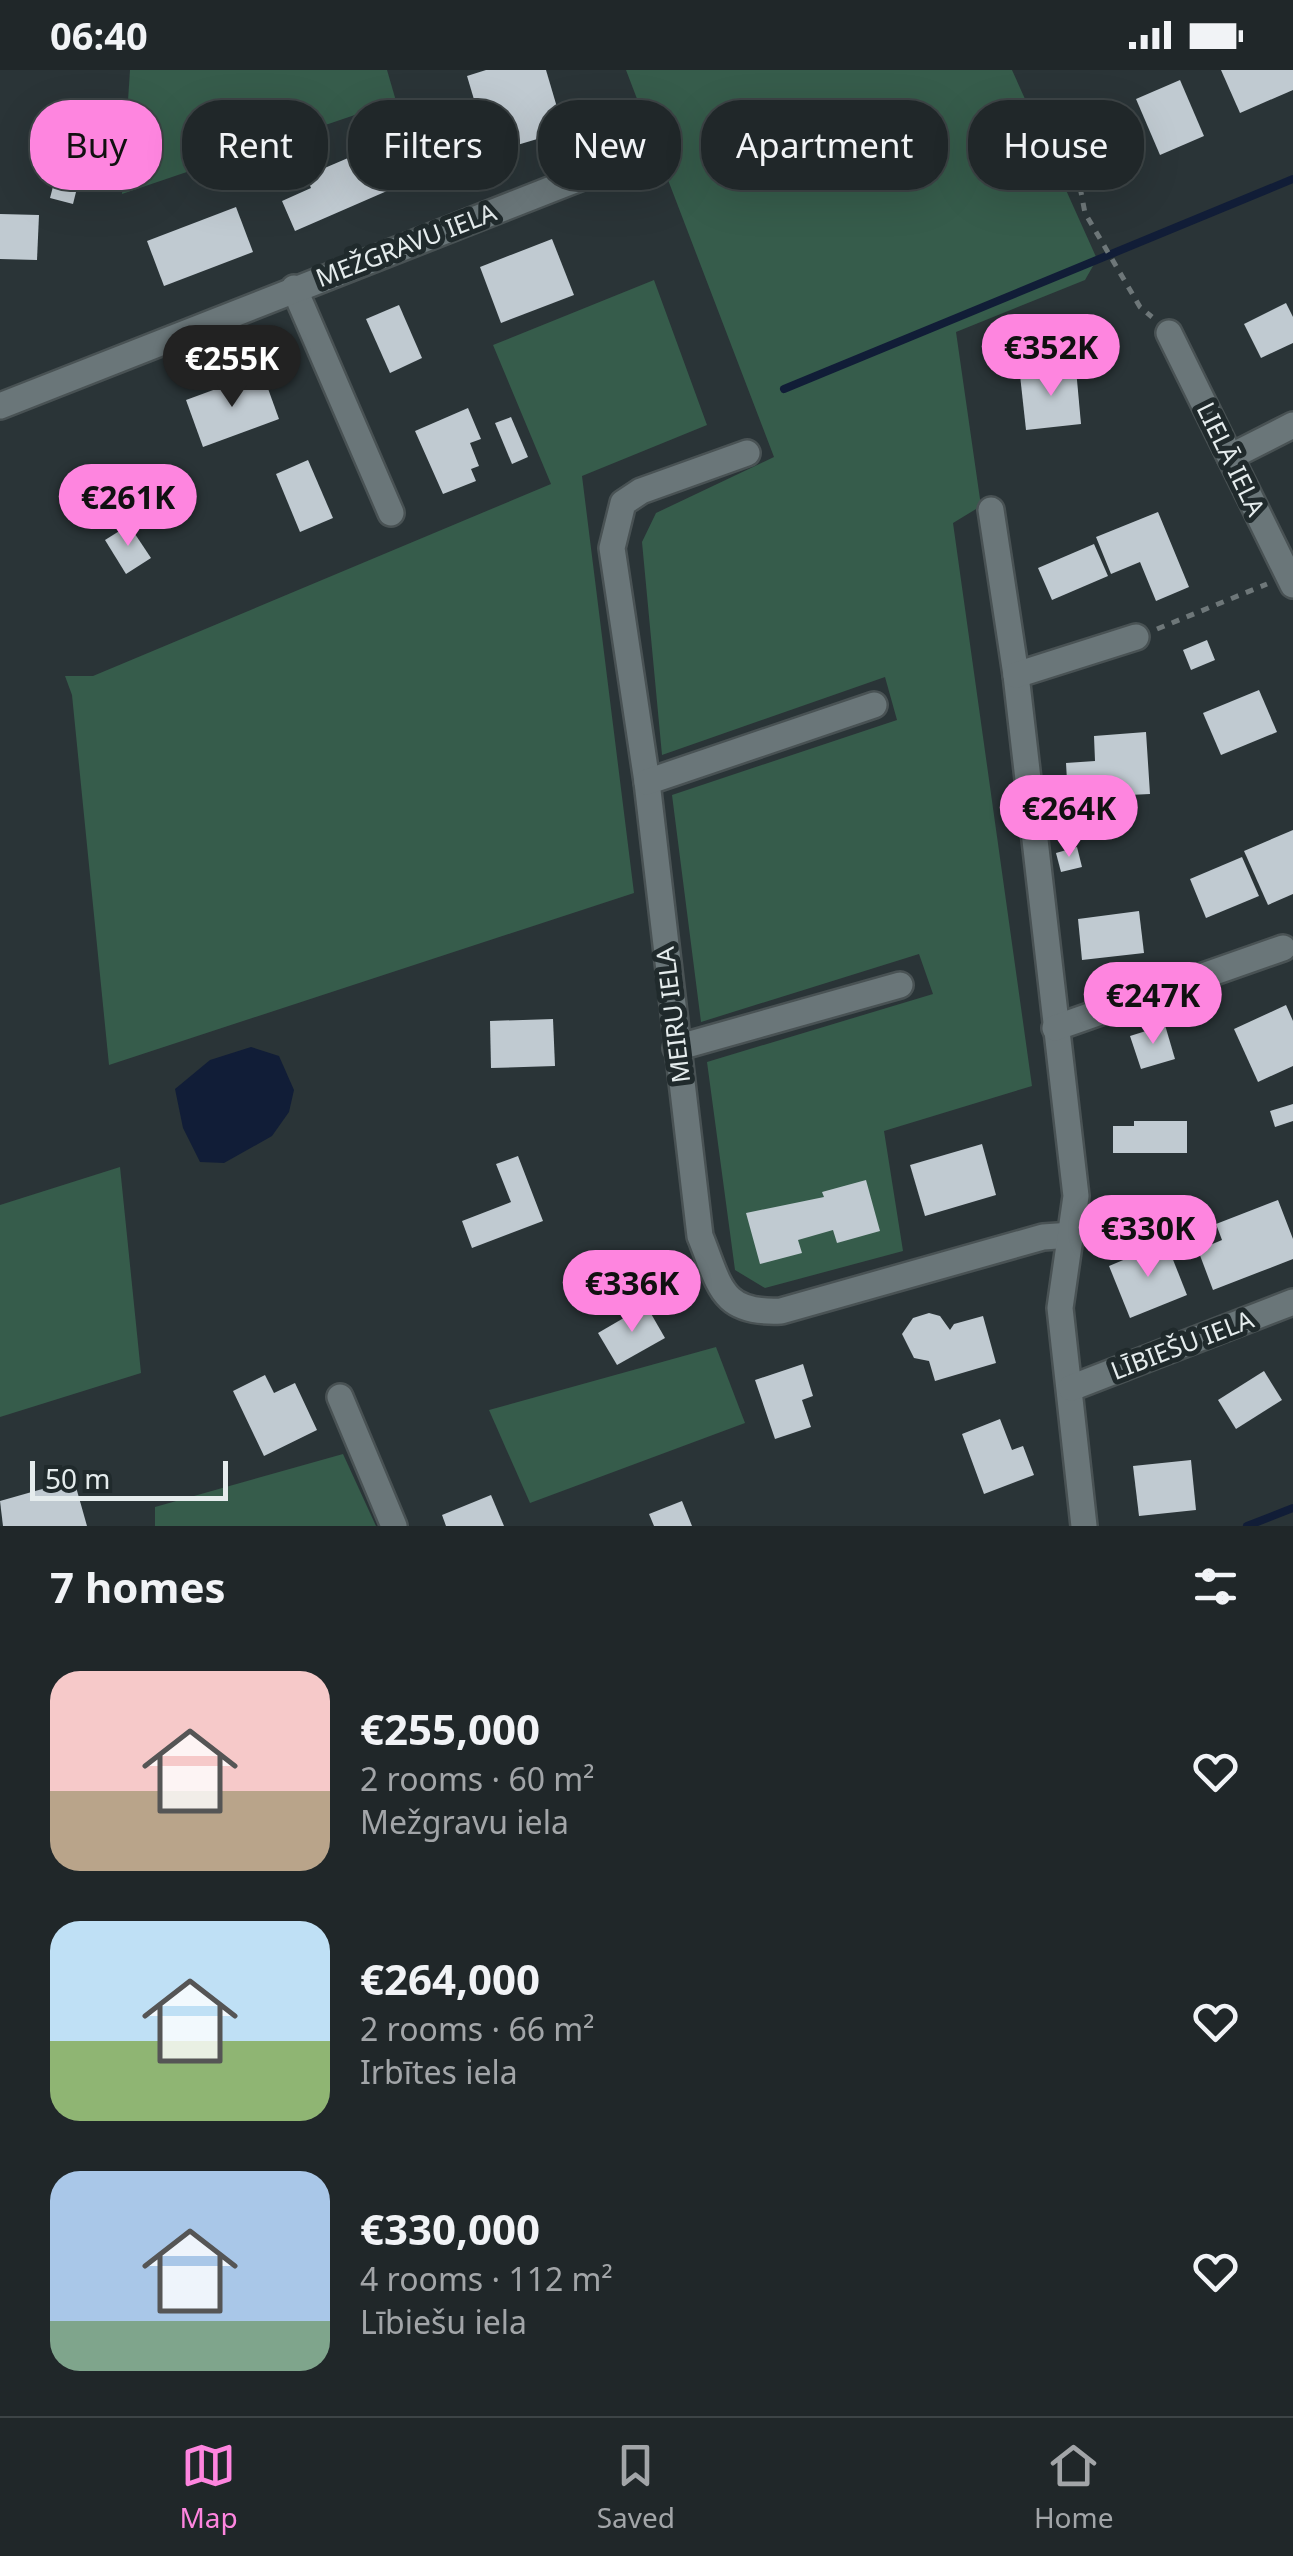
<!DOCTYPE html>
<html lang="en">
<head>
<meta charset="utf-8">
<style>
	body { margin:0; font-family:"Noto Sans",sans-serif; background:#2d3335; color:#f1f3f6; height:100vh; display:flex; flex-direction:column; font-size:38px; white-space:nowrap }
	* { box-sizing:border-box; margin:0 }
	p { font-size:32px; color:#a2a5a8 }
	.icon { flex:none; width:55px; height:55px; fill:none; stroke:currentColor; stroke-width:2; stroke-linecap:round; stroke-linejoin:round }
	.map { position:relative; height:1456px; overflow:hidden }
	.details { display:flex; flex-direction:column; background:#202729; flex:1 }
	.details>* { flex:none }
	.top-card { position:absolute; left:30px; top:30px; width:1235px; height:90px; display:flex; gap:20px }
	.scale { position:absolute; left:30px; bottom:25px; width:198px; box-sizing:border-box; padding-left:10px; border:5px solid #e5eced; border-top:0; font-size:28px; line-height:35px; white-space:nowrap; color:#e5eced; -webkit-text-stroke:8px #202a2c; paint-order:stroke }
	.price { position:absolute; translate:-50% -85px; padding:0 22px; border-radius:35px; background:#fe85df; color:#111; font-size:32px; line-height:65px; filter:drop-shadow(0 2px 5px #0008) }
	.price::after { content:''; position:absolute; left:50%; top:60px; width:30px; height:22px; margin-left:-15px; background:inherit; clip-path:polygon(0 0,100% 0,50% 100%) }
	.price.selected { background:#222; color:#fff }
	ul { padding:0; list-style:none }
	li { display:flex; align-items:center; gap:30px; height:250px; padding:0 50px }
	li span { display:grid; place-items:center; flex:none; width:280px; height:200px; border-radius:30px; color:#555 }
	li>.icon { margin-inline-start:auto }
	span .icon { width:120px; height:120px; fill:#fffc; stroke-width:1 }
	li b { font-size:42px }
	h2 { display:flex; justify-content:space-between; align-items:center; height:120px; padding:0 50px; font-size:42px }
	.chip { padding:0 35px; border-radius:40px; background:#202729; box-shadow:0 10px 40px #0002,0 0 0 2px #3d4446; font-size:35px; line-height:90px }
	.chip.selected { background:#fe85df; color:#111 }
	.status { display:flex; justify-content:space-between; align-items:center; height:70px; padding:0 50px; background:#202729; direction:ltr }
	.status svg { height:28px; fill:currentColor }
	.menu { display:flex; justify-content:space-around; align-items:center; height:140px; border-top:2px solid #3d4446; background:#202729; font-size:28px; color:#a2a5a8 }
	.menu a { display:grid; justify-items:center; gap:5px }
	.menu .selected { color:#fe85df }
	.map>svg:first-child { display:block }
</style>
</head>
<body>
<div class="status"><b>06:40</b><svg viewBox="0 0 49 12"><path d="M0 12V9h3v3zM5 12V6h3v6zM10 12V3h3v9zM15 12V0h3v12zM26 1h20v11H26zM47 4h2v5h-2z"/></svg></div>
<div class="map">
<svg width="1293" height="1456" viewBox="0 0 1293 1456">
	<rect width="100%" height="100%" fill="#2a3437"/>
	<g fill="#365c4b">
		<path d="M130,0H387L396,31L122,124Z"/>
		<path d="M626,0H1012L1097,189L1085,210L956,262L981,436L953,453L1032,1016L884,1061L903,1181L765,1218L735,1200L707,992L933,924L919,884L701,952L672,725L897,650L885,607L662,685L642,472L656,443L774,387Z"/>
		<path d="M654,210L707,355L582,406L634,823L109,995L72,625L65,606H93L551,414L493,275Z"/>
		<path d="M120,1097L141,1303L0,1347V1135Z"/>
		<path d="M716,1277L745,1353L530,1433L489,1340Z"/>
		<path d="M343,1384L376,1456H155V1437Z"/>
	</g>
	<path fill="#111d37" d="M251,977L279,986L294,1020L289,1042L272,1066L224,1093L200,1092L183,1058L175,1019L210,990Z"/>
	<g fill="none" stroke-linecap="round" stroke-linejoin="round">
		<g stroke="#111d37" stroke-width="8">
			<path d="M784,319L1293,109"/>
			<path d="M1247,1456L1293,1438"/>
		</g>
	</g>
	<g fill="#c0cad1">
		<path d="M486,0H546L564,61L490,83L467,6Z"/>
		<path d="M1221,0H1293V20L1240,43Z"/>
		<path d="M1180,10L1204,66L1160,85L1136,29Z"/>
		<path d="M71,48L97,54L90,83L98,85L91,109L80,106L73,134L50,128Z"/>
		<path d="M369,79L387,121L295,161L282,131L311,118L306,106Z"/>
		<path d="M236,137L253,182L164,216L147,171Z"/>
		<path d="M0,144L39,145L37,190L0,189Z"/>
		<path d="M552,169L574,225L501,253L480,197Z"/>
		<path d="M1286,233L1293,247V273L1261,288L1244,254Z"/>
		<path d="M399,235L422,288L390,303L366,249Z"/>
		<path d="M1076,299L1081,354L1026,360L1020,305Z"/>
		<path d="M262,302L279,349L203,377L186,330Z"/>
		<path d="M468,338L481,369L470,373L479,396L471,399L476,411L443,424L415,361Z"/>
		<path d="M511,347L528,387L512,394L495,353Z"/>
		<path d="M308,390L333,448L300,462L276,404Z"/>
		<path d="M1158,442L1189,517L1156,531L1140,492L1111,504L1096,467Z"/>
		<path d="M129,455L151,488L126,504L105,470Z"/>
		<path d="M1094,474L1108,506L1052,530L1038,498Z"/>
		<path d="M1207,570L1215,590L1191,600L1183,580Z"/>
		<path d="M1259,620L1277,662L1221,685L1203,643Z"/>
		<path d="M1146,662L1150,724L1068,728L1066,693L1095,691L1094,666Z"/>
		<path d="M1293,760V824L1268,835L1244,781Z"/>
		<path d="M1077,777L1082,797L1061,802L1056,783Z"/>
		<path d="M1242,787L1259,826L1206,848L1190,809Z"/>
		<path d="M1139,841L1144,883L1082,890L1078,849Z"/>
		<path d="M1286,935L1293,951V996L1258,1012L1234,959Z"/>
		<path d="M553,949L555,996L491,998L490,951Z"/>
		<path d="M1165,955L1175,989L1141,999L1130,966Z"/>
		<path d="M1293,1034V1051L1275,1057L1270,1041Z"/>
		<path d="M1134,1051H1187V1083H1113V1056H1134Z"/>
		<path d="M982,1074L996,1125L925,1146L910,1095Z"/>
		<path d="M518,1086L543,1151L472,1178L462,1151L511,1132L496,1094Z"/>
		<path d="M866,1110L880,1161L837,1173L833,1160L798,1170L802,1183L760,1194L746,1143L824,1127L822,1122Z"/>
		<path d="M1278,1130L1293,1169V1189L1213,1220L1198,1180L1222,1170L1216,1154Z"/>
		<path d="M1166,1172L1187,1225L1130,1248L1109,1196Z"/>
		<path d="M646,1235L665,1268L617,1295L598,1263Z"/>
		<path d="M929,1243L940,1246L950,1260L954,1254L983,1246L996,1293L935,1311L929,1291L914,1288L902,1264L913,1248Z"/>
		<path d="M803,1294L813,1326L802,1330L811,1357L775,1369L755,1310Z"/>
		<path d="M1264,1301L1282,1330L1236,1359L1218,1330Z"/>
		<path d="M265,1305L274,1323L295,1313L317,1360L264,1386L233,1321Z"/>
		<path d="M1000,1349L1012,1380L1023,1376L1034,1405L984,1424L962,1364Z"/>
		<path d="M1191,1390L1196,1440L1139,1446L1133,1396Z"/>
		<path d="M74,1410L87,1456H3L0,1431Z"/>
		<path d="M491,1425L504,1456H446L442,1445Z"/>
		<path d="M682,1431L692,1456H654L649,1444Z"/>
	</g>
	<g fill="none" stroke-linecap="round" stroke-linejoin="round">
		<defs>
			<g id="minor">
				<path d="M294,218L391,443"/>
				<path d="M1169,263L1293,515"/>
				<path d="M0,336L590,104"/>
				<path d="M747,383L641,421L623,433L612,478L647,712L700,1166C720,1215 720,1244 781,1241L1043,1167L1072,1165"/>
				<path d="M1230,387L1293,355"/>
				<path d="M991,440L1016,605L1076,1126L1060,1238L1084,1456"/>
				<path d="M1016,605L1136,567"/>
				<path d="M647,712L874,635"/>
				<path d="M1055,958L1283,878"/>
				<path d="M676,978L900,915"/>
				<path d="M1071,1318L1293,1232"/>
				<path d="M340,1327L394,1456"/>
			</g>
		</defs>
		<use href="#minor" stroke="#495254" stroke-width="30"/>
		<g stroke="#6e7779" stroke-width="5" stroke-dasharray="8 8" stroke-linecap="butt">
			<path d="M1071,70L1085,143L1140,237L1152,247"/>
			<path d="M1157,559L1267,514"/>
		</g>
		<use href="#minor" stroke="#6a7679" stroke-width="25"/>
	</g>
	<g text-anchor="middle" stroke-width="10" stroke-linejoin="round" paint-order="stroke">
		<g font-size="25" fill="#e5eced" stroke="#202a2c">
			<text transform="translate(406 175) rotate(-21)" y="9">MEŽGRAVU IELA</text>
			<text transform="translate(1231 389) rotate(64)" y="9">LIELĀ IELA</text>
			<text transform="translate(673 945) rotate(-97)" y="9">MEIRU IELA</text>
			<text transform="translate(1182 1275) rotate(-21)" y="9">LĪBIEŠU IELA</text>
		</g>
	</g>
</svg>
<div class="scale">50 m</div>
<b class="price" style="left:1051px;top:329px">€352K</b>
<b class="price selected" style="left:232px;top:340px">€255K</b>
<b class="price" style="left:128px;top:479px">€261K</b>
<b class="price" style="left:1069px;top:790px">€264K</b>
<b class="price" style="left:1153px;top:977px">€247K</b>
<b class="price" style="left:1148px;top:1210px">€330K</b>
<b class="price" style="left:632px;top:1265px">€336K</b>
<div class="top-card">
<a class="chip selected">Buy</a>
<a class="chip">Rent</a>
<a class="chip">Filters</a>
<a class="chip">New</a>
<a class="chip">Apartment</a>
<a class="chip">House</a>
</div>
</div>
<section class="details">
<h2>7 homes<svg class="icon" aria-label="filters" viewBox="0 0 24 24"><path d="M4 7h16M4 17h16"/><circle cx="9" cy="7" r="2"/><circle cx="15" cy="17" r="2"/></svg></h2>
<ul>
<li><span style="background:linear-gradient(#f6c9c9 60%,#b9a48a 0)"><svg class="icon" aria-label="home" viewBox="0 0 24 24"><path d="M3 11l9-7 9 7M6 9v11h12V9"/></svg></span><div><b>€255,000</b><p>2 rooms · 60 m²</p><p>Mežgravu iela</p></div><svg class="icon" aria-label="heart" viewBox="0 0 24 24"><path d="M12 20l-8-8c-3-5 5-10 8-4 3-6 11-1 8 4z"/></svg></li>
<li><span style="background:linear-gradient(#bfe0f5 60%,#8fb573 0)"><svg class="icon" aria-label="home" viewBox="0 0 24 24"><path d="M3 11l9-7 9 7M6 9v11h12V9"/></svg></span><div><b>€264,000</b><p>2 rooms · 66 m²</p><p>Irbītes iela</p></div><svg class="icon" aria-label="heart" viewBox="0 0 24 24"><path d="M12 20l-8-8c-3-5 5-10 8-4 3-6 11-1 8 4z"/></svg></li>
<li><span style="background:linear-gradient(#a9c7e8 75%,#7fa58c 0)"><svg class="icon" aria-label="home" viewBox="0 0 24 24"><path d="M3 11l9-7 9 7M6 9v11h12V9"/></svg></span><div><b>€330,000</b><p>4 rooms · 112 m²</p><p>Lībiešu iela</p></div><svg class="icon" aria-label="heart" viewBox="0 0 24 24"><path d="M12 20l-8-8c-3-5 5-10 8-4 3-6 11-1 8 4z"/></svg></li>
</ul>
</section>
<nav class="menu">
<a class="selected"><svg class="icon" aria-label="map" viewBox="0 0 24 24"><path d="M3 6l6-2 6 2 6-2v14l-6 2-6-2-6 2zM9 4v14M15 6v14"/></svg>Map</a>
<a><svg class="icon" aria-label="saved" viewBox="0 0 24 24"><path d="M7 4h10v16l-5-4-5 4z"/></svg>Saved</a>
<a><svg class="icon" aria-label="home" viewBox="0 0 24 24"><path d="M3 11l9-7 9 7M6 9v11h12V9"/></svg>Home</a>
</nav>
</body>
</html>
